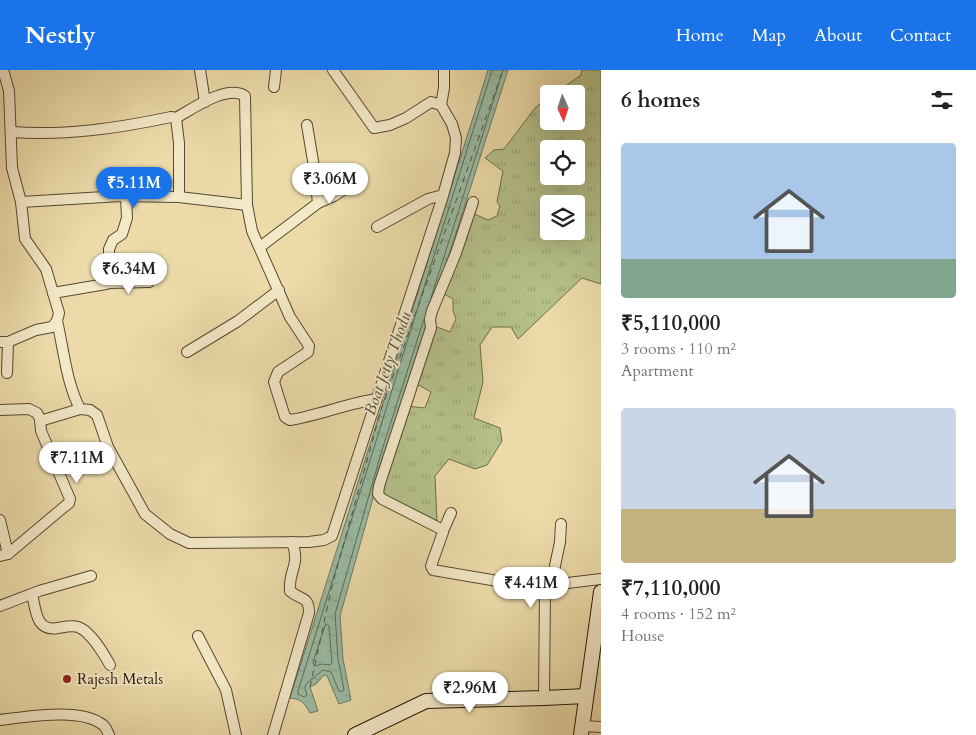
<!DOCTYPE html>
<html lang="en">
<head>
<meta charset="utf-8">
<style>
	body { margin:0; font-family:Cardo,serif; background:#f2f2f2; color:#202124; height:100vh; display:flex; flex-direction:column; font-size:19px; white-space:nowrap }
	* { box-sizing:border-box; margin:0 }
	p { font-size:16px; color:#757577 }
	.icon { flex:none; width:28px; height:28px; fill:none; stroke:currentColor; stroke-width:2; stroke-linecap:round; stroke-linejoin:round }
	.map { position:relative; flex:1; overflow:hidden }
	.sheet { display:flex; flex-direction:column; background:#fff; width:375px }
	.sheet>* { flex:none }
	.needle { width:32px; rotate:177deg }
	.tools { position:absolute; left:540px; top:15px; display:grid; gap:10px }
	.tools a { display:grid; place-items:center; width:45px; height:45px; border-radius:5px; background:#fff; box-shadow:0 5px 20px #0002; font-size:25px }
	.price { position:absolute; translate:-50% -42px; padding:0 11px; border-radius:18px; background:#fff; color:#222; font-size:16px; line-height:32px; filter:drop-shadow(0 1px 2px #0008) }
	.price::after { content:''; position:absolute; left:50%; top:30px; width:15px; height:11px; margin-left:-8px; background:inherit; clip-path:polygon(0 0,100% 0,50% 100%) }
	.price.active { background:#1a73e8; color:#fff }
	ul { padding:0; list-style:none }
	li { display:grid; align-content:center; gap:10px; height:265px; padding:0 20px }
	li span { display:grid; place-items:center; height:155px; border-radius:5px; color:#555 }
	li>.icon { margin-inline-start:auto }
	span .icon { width:90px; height:90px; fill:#fffc; stroke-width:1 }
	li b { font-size:21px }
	h2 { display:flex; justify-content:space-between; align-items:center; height:60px; padding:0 20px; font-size:21px }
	header { display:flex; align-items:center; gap:30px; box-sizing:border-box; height:70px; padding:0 25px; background:#1a73e8; color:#fff }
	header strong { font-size:24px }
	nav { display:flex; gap:28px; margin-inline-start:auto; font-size:18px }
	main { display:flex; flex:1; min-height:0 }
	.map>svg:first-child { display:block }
</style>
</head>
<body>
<header>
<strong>Nestly</strong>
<nav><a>Home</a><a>Map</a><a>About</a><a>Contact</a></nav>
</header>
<main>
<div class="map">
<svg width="601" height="665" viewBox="0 0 601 665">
	<defs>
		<pattern id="grass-tufts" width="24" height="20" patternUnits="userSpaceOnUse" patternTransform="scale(1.25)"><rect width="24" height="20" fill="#b5c18a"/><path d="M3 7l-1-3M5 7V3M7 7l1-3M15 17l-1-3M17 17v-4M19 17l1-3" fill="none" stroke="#9ca576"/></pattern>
		<pattern id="water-ripples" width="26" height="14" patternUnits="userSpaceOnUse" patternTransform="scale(1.25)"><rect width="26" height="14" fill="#99bca4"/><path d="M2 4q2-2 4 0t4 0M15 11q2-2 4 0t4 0" fill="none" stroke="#84a18c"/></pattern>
	</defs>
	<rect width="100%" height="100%" fill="#ecdba9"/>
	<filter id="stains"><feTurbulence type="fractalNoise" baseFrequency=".004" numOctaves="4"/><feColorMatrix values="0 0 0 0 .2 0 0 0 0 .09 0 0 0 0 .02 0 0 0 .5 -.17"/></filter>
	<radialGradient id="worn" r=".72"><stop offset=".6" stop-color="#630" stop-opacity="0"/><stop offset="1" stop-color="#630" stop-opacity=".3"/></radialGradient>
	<path fill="url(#grass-tufts)" stroke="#6d6c4a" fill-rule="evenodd" d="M582,0H601V214L582,208L518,269L511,257H492L480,275L483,312L474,348L500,358L502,371L487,395L475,399L449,389L435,406L437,451L381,423L407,336L425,338L431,322L415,313L434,256L450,262L456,249L453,241V229L444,224L472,143L488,150L497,146L500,136L497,132L503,101L485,88L494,80L504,79L535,38L549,27V51H576V24H554L581,5ZM549,79H576V106H549ZM549,134H576V161H549Z"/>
	<path fill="url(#water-ripples)" stroke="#6b7a66" d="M488,0H508L386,382L340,546L343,589L351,630L339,634L327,606L324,605L316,614L310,617L318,641L310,643C305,634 302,629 290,628Z"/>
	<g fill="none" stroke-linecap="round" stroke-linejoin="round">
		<g stroke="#5f6a56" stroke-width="1">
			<path d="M431,228L503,0"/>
			<path d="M424,249L382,380L335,544L338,589L344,620L341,622L339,621L331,602L323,600L306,614L305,618L307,625L304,627L298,624V621L492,0"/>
			<path d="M326,554L329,556L332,593L330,595L322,594L315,596L313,593Z"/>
		</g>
		<path stroke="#4e513f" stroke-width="1" stroke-dasharray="6 5" stroke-linecap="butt" d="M310,617L332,516L381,340L503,0"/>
		<defs>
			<g id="street">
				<path d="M200,0L205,32"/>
				<path d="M333,0L374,58L390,55L406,48L431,32L441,35"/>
				<path d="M274,17L276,0"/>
				<path d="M176,48C192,39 227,14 245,26L247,135L252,161L290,247L309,276L308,282L278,302L274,312L285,347L290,350C320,345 348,333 377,329"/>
				<path d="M12,62C66,66 119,58 171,47L176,48L179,73V127"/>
				<path d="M21,132L121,126L179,127L247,135"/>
				<path d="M473,132L456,183L432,241L430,249L431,258L379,416L378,424L382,429L443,460V462L431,496L433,500L545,519"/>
				<path d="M318,133L334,126L357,111"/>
				<path d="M377,157L428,129L443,125"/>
				<path d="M260,177L318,133L314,97L307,55"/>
				<path d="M109,213L149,212"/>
				<path d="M53,223L106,214L109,213V179L113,170L122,164L127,148L126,126"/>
				<path d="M57,251C64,281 66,311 80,339L90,340L97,345L108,377L145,444L170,464L189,473L309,472L324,470L332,466L442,129L455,83L456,68L452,54L441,35L444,18V0"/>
				<path d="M0,272H8L36,260L52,257L57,251L59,243L46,199L25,169L21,132L12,98L9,21L4,3L1,0"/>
				<path d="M187,282L238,251L279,220"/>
				<path d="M7,303L8,272"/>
				<path d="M0,340L29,339L37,343L40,349L41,361L70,429L69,433L64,437L8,484L0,486"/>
				<path d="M40,351L80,339"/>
				<path d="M0,450L8,484"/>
				<path d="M443,461L451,443"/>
				<path d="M551,515L601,509"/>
				<path d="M32,524C36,541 36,562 58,558C64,557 72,555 78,557C90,561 104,584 110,595"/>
				<path d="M0,536L39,521L91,506"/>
				<path d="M198,566L226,620L236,665"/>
				<path d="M544,628L545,519L551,515L560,472L561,454"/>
				<path d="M0,650C27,647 81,637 103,655C106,657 107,661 109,665"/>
				<path d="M583,656L601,657"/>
				<path d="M273,665L309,543C309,525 301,531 290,521C288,500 301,496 292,472"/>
			</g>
			<g id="secondary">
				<path d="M355,665L426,631L544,628L586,626"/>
				<path d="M581,665L601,522"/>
			</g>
		</defs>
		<use href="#street" stroke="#574831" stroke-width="12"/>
		<use href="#secondary" stroke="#251709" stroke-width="16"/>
		<use href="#street" stroke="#f3e8c7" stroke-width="10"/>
		<use href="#secondary" stroke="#f3e8c7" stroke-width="14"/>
	</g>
	<circle fill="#8f2418" stroke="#f3e8c7" stroke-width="2" cx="67" cy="609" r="5"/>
	<g text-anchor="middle" stroke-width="4" stroke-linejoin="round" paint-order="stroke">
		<g font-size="15" fill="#251709" stroke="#f3e8c7" text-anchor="start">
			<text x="77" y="614">Rajesh Metals</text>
		</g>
		<g font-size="16" font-style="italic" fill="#4e513f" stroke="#f3e8c7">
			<text transform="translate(387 293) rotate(-70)" y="6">Boat Jetty Thodu</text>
		</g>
	</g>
	<rect width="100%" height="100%" filter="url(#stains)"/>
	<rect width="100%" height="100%" fill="url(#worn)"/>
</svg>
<div class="tools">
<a><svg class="needle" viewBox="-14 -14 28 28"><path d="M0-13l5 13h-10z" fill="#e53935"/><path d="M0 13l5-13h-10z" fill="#757577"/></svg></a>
<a><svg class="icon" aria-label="locate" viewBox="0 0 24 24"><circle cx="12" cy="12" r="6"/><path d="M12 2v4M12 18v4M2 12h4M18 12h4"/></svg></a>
<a><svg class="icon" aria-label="layers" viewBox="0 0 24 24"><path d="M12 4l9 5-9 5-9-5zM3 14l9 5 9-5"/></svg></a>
</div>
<b class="price" style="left:330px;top:135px">₹3.06M</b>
<b class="price active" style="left:134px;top:139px">₹5.11M</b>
<b class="price" style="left:129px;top:225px">₹6.34M</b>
<b class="price" style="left:77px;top:414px">₹7.11M</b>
<b class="price" style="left:531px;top:539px">₹4.41M</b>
<b class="price" style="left:470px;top:644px">₹2.96M</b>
</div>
<section class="sheet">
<h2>6 homes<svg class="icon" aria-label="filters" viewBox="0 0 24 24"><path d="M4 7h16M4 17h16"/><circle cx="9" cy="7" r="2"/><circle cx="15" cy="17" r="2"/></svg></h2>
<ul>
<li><span style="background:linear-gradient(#a9c7e8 75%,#7fa58c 0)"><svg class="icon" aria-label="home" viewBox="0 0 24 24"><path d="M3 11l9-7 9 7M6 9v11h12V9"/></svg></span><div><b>₹5,110,000</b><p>3 rooms · 110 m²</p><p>Apartment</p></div></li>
<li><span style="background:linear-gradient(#c9d6e8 65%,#c2b280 0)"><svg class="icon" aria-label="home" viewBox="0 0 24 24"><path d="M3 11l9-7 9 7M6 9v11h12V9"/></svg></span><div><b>₹7,110,000</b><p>4 rooms · 152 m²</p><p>House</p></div></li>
</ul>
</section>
</main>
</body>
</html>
